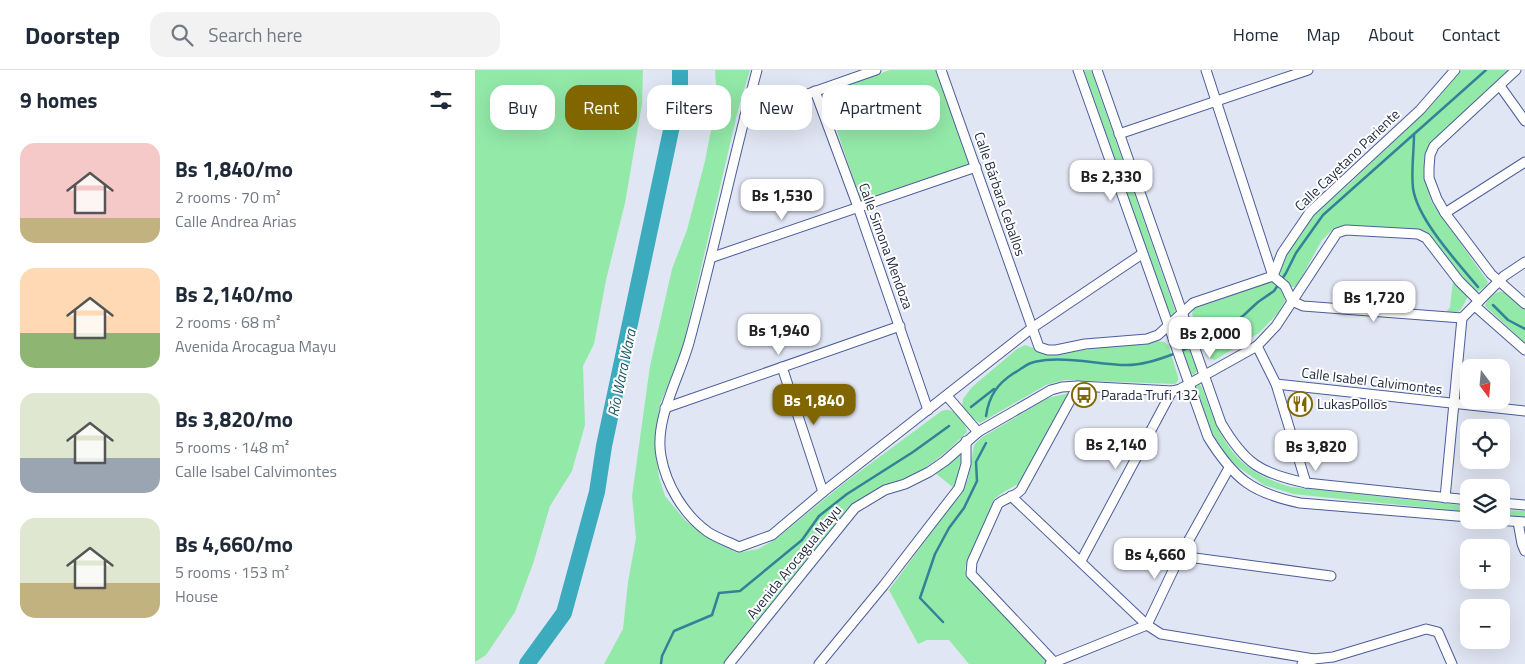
<!DOCTYPE html>
<html lang="en">
<head>
<meta charset="utf-8">
<style>
	body { margin:0; font-family:"Titillium Web",sans-serif; background:#f2f2f3; color:#1f2937; height:100vh; display:flex; flex-direction:column; font-size:19px; white-space:nowrap }
	* { box-sizing:border-box; margin:0 }
	p { font-size:16px; color:#747a83 }
	.icon { flex:none; width:28px; height:28px; fill:none; stroke:currentColor; stroke-width:2; stroke-linecap:round; stroke-linejoin:round }
	.map { position:relative; flex:1; overflow:hidden }
	.sheet { display:flex; flex-direction:column; background:#fff; width:475px }
	.sheet>* { flex:none }
	.guide { position:absolute; left:15px; top:15px; width:475px; height:45px; display:flex; gap:10px }
	.needle { width:32px; rotate:164deg }
	.controls { position:absolute; left:985px; top:289px; display:grid; gap:10px }
	.controls a { display:grid; place-items:center; width:50px; height:50px; border-radius:10px; background:#fff; box-shadow:0 5px 20px #0002; font-size:25px }
	.price { position:absolute; translate:-50% -42px; padding:0 11px; border-radius:10px; background:#fff; color:#222; font-size:16px; line-height:32px; filter:drop-shadow(0 1px 2px #0008) }
	.price::after { content:''; position:absolute; left:50%; top:30px; width:15px; height:11px; margin-left:-8px; background:inherit; clip-path:polygon(0 0,100% 0,50% 100%) }
	.price.active { background:#816600; color:#fff }
	ul { padding:0; list-style:none }
	li { display:flex; align-items:center; gap:15px; height:125px; padding:0 20px }
	li span { display:grid; place-items:center; flex:none; width:140px; height:100px; border-radius:15px; color:#555 }
	li>.icon { margin-inline-start:auto }
	span .icon { width:60px; height:60px; fill:#fffc; stroke-width:1 }
	li b { font-size:21px }
	h2 { display:flex; justify-content:space-between; align-items:center; height:60px; padding:0 20px; font-size:21px }
	.chip { padding:0 18px; border-radius:15px; background:#fff; box-shadow:0 5px 20px #0002; font-size:18px; line-height:45px }
	.chip.active { background:#816600; color:#fff }
	header { display:flex; align-items:center; gap:30px; box-sizing:border-box; height:70px; padding:0 25px; background:#fff; border-bottom:1px solid #e0e1e3 }
	header strong { font-size:24px }
	nav { display:flex; gap:28px; margin-inline-start:auto; font-size:18px }
	.search { width:350px; height:45px; background:#f2f2f3; display:flex; align-items:center; gap:12px; box-sizing:border-box; padding:0 18px; border-radius:15px; color:#747a83; font-size:19px }
	main { display:flex; flex:1; min-height:0 }
	.map>svg:first-child { display:block }
</style>
</head>
<body>
<header>
<strong>Doorstep</strong>
<div class="search"><svg class="icon" aria-label="search" viewBox="0 0 24 24"><circle cx="10" cy="10" r="6"/><path d="M15 15l6 6"/></svg>Search here</div>
<nav><a>Home</a><a>Map</a><a>About</a><a>Contact</a></nav>
</header>
<main>
<section class="sheet">
<h2>9 homes<svg class="icon" aria-label="filters" viewBox="0 0 24 24"><path d="M4 7h16M4 17h16"/><circle cx="9" cy="7" r="2"/><circle cx="15" cy="17" r="2"/></svg></h2>
<ul>
<li><span style="background:linear-gradient(#f6c9c9 75%,#c2b280 0)"><svg class="icon" aria-label="home" viewBox="0 0 24 24"><path d="M3 11l9-7 9 7M6 9v11h12V9"/></svg></span><div><b>Bs 1,840/mo</b><p>2 rooms · 70 m²</p><p>Calle Andrea Arias</p></div></li>
<li><span style="background:linear-gradient(#ffd9b3 65%,#8fb573 0)"><svg class="icon" aria-label="home" viewBox="0 0 24 24"><path d="M3 11l9-7 9 7M6 9v11h12V9"/></svg></span><div><b>Bs 2,140/mo</b><p>2 rooms · 68 m²</p><p>Avenida Arocagua Mayu</p></div></li>
<li><span style="background:linear-gradient(#dfe7d0 65%,#9aa5b1 0)"><svg class="icon" aria-label="home" viewBox="0 0 24 24"><path d="M3 11l9-7 9 7M6 9v11h12V9"/></svg></span><div><b>Bs 3,820/mo</b><p>5 rooms · 148 m²</p><p>Calle Isabel Calvimontes</p></div></li>
<li><span style="background:linear-gradient(#dfe7d0 65%,#c2b280 0)"><svg class="icon" aria-label="home" viewBox="0 0 24 24"><path d="M3 11l9-7 9 7M6 9v11h12V9"/></svg></span><div><b>Bs 4,660/mo</b><p>5 rooms · 153 m²</p><p>House</p></div></li>
</ul>
</section>
<div class="map">
<svg width="1050" height="594" viewBox="0 0 1050 594">
	<rect width="100%" height="100%" fill="#e1e6f4"/>
	<g fill="#93e9a8">
		<path d="M0,0H168L167,34L150,133L131,210L119,274L108,296L110,355L97,401L75,436L58,494L40,542L11,585L0,592Z"/>
		<path d="M240,0H275L263,40L206,284L184,337L181,386L184,407L190,426L210,450L228,465L262,483L283,479L301,469L368,414L465,342C467,341 471,339 473,340C481,340 492,356 492,362C475,379 459,394 437,405C418,415 399,420 381,432L248,594H129L148,559L153,512L161,468L157,426L175,296L197,199L212,160L230,91L242,29Z"/>
		<path d="M415,0H462L495,94L386,131L349,23Z"/>
		<path d="M609,0H616L700,240L699,243L696,245L693,242Z"/>
		<path d="M987,0H1034L956,74L950,85V109L956,131L1008,205L1013,212L1011,216L1001,223L978,199L950,161L870,156L859,158L847,170L822,215L819,217H815L806,207L805,202L812,184L835,148L874,114L952,40Z"/>
		<path d="M978,210L993,226C986,239 986,245 970,244L975,237Z"/>
		<path d="M797,211L808,220L810,231L802,244L784,263L740,290L734,288L717,244L719,237Z"/>
		<path d="M1023,222H1029L1050,240V273L1010,236C1011,230 1017,225 1023,222Z"/>
		<path d="M702,255L706,256L722,301L719,305L715,303L699,258Z"/>
		<path d="M681,271L690,272L694,277L703,307V311L700,314L590,310L571,315L505,353L496,347L487,337L488,329L497,317L542,279L550,275L576,284Z"/>
		<path d="M724,314L727,317C746,371 758,400 816,417L994,436V442L818,424L789,415L763,397L752,386L736,361L721,319L720,317Z"/>
		<path d="M594,323L545,413L527,423L519,429L490,498L491,505L569,588L572,594H494L474,570H452L443,574L414,520L486,422L493,408L499,375L506,368L573,328Z"/>
		<path d="M485,381C493,393 485,407 480,419L459,402Z"/>
		<path d="M1026,440L1050,441V447L1026,445Z"/>
	</g>
	<g fill="none" stroke-linecap="round" stroke-linejoin="round">
		<g stroke="#328397" stroke-width="2.5">
			<path d="M939,64C939,82 936,101 938,118C942,149 983,193 1003,217"/>
			<path d="M1018,235L1033,250L1050,259"/>
			<path d="M706,281L748,262L769,245L783,232L799,221L811,203L821,183L848,145L1011,0"/>
			<path d="M496,337L519,319"/>
			<path d="M511,346C514,326 522,314 539,303C545,300 550,295 556,293C561,291 566,291 571,290C599,287 625,295 652,295C668,295 686,289 701,283"/>
			<path d="M468,552L445,528L460,484L474,458L489,438L502,411L501,392L511,373"/>
			<path d="M186,594L187,586L199,561L237,545L244,523L265,521L327,470L344,446L372,424L438,382L474,356"/>
		</g>
		<path stroke="#3babbd" stroke-width="16" d="M52,594L89,543L122,422L129,376L205,18V0"/>
		<defs>
			<g id="minor">
				<path d="M282,0C258,89 239,180 215,269C206,305 179,348 186,386C191,415 209,445 233,462C242,468 254,472 264,477L297,465L348,422L557,258L667,184"/>
				<path d="M466,0L564,277L573,280H581L610,274L672,269L683,265L718,233L798,206"/>
				<path d="M603,0L733,367C759,409 777,423 825,433L994,447"/>
				<path d="M622,0L746,353C770,394 785,403 831,413L994,430"/>
				<path d="M731,0L798,206L810,216L817,231"/>
				<path d="M1041,0L959,76L955,85L954,98V108L962,129L970,143L1016,204L1050,234"/>
				<path d="M1025,16L1050,51"/>
				<path d="M340,21L383,137L453,340"/>
				<path d="M270,46L401,0"/>
				<path d="M644,64L833,0"/>
				<path d="M970,143L1050,92"/>
				<path d="M238,187L501,97"/>
				<path d="M798,206L807,183L835,142L945,40L980,0"/>
				<path d="M817,231L828,236L987,248L1029,206L1050,192"/>
				<path d="M1000,236L1050,280"/>
				<path d="M782,276L801,314L831,413"/>
				<path d="M307,297L348,422"/>
				<path d="M801,314L1050,341"/>
				<path d="M472,326L503,362"/>
				<path d="M190,338L425,256"/>
				<path d="M536,426L672,555L686,564L839,589"/>
				<path d="M970,428L987,248"/>
				<path d="M1026,433L1050,435"/>
				<path d="M1020,450L1050,452"/>
				<path d="M1043,452L1047,474L1050,481"/>
				<path d="M705,486L856,506"/>
				<path d="M606,491L697,321"/>
				<path d="M254,594L380,438L410,420L430,414L454,402L470,391L503,362L576,320L587,317L603,316L697,321L705,319L782,276L801,256L862,163L871,160L943,164L951,168L984,211L1004,231"/>
				<path d="M344,594L409,515L484,418L491,394V371"/>
				<path d="M575,594L672,555L705,486L754,398"/>
				<path d="M581,594L496,504L497,492L523,434C530,428 540,427 546,420L603,316"/>
				<path d="M827,594L839,589L858,587L951,559L963,562L977,594"/>
			</g>
		</defs>
		<use href="#minor" stroke="#4c5d99" stroke-width="11"/>
		<use href="#minor" stroke="#fff" stroke-width="9"/>
	</g>
	<defs>
		<symbol id="bus-ring" viewBox="-11 -11 22 22"><circle r="9.5" fill="#fff" stroke="#816600" stroke-width="1.5"/><path d="M-5-6H5V4H4V6H2V4H-2V6H-4V4H-5ZM-3.5-4V0h7V-4ZM-3.5 1.2v1.5H-2V1.2ZM2 1.2v1.5H3.5V1.2Z" fill="#816600"/></symbol>
		<symbol id="restaurant-ring" viewBox="-11 -11 22 22"><circle r="9.5" fill="#fff" stroke="#816600" stroke-width="1.5"/><path d="M-5-6h1v4h1v-4h1v4h1v-4h1v5L-1.5 .5V6h-2V.5L-5-1ZM5-6V6H3V1.5H1.5Q1.5-4 5-6Z" fill="#816600"/></symbol>
	</defs>
	<g fill-rule="evenodd">
		<use href="#bus-ring" x="595" y="311" width="28" height="28"/>
		<use href="#restaurant-ring" x="811" y="320" width="28" height="28"/>
	</g>
	<g text-anchor="middle" stroke-width="4" stroke-linejoin="round" paint-order="stroke">
		<g font-size="14" fill="#1e263f" stroke="#fff">
			<text transform="translate(872 90) rotate(-44)" y="5">Calle Cayetano Pariente</text>
			<text transform="translate(525 124) rotate(71)" y="5">Calle Bárbara Ceballos</text>
			<text transform="translate(411 176) rotate(70)" y="5">Calle Simona Mendoza</text>
			<text transform="translate(897 311) rotate(7)" y="5">Calle Isabel Calvimontes</text>
			<text transform="translate(319 492) rotate(-51)" y="5">Avenida Arocagua Mayu</text>
		</g>
		<g font-size="14" fill="#1e263f" stroke="#fff" text-anchor="start">
			<text x="626" y="330">Parada Trufi 132</text>
			<text x="842" y="339">LukasPollos</text>
		</g>
		<g font-size="15" font-style="italic" fill="#1c5963" stroke="#fff">
			<text transform="translate(147 303) rotate(-78)" y="5">Río Wara Wara</text>
		</g>
	</g>
</svg>
<div class="controls">
<a><svg class="needle" viewBox="-14 -14 28 28"><path d="M0-13l5 13h-10z" fill="#e53935"/><path d="M0 13l5-13h-10z" fill="#747a83"/></svg></a>
<a><svg class="icon" aria-label="locate" viewBox="0 0 24 24"><circle cx="12" cy="12" r="6"/><path d="M12 2v4M12 18v4M2 12h4M18 12h4"/></svg></a>
<a><svg class="icon" aria-label="layers" viewBox="0 0 24 24"><path d="M12 4l9 5-9 5-9-5zM3 14l9 5 9-5"/></svg></a>
<a>+</a>
<a>−</a>
</div>
<b class="price" style="left:636px;top:132px">Bs 2,330</b>
<b class="price" style="left:307px;top:151px">Bs 1,530</b>
<b class="price" style="left:899px;top:253px">Bs 1,720</b>
<b class="price" style="left:304px;top:286px">Bs 1,940</b>
<b class="price" style="left:735px;top:289px">Bs 2,000</b>
<b class="price active" style="left:339px;top:356px">Bs 1,840</b>
<b class="price" style="left:641px;top:400px">Bs 2,140</b>
<b class="price" style="left:841px;top:402px">Bs 3,820</b>
<b class="price" style="left:680px;top:510px">Bs 4,660</b>
<div class="guide">
<a class="chip">Buy</a>
<a class="chip active">Rent</a>
<a class="chip">Filters</a>
<a class="chip">New</a>
<a class="chip">Apartment</a>
</div>
</div>
</main>
</body>
</html>
